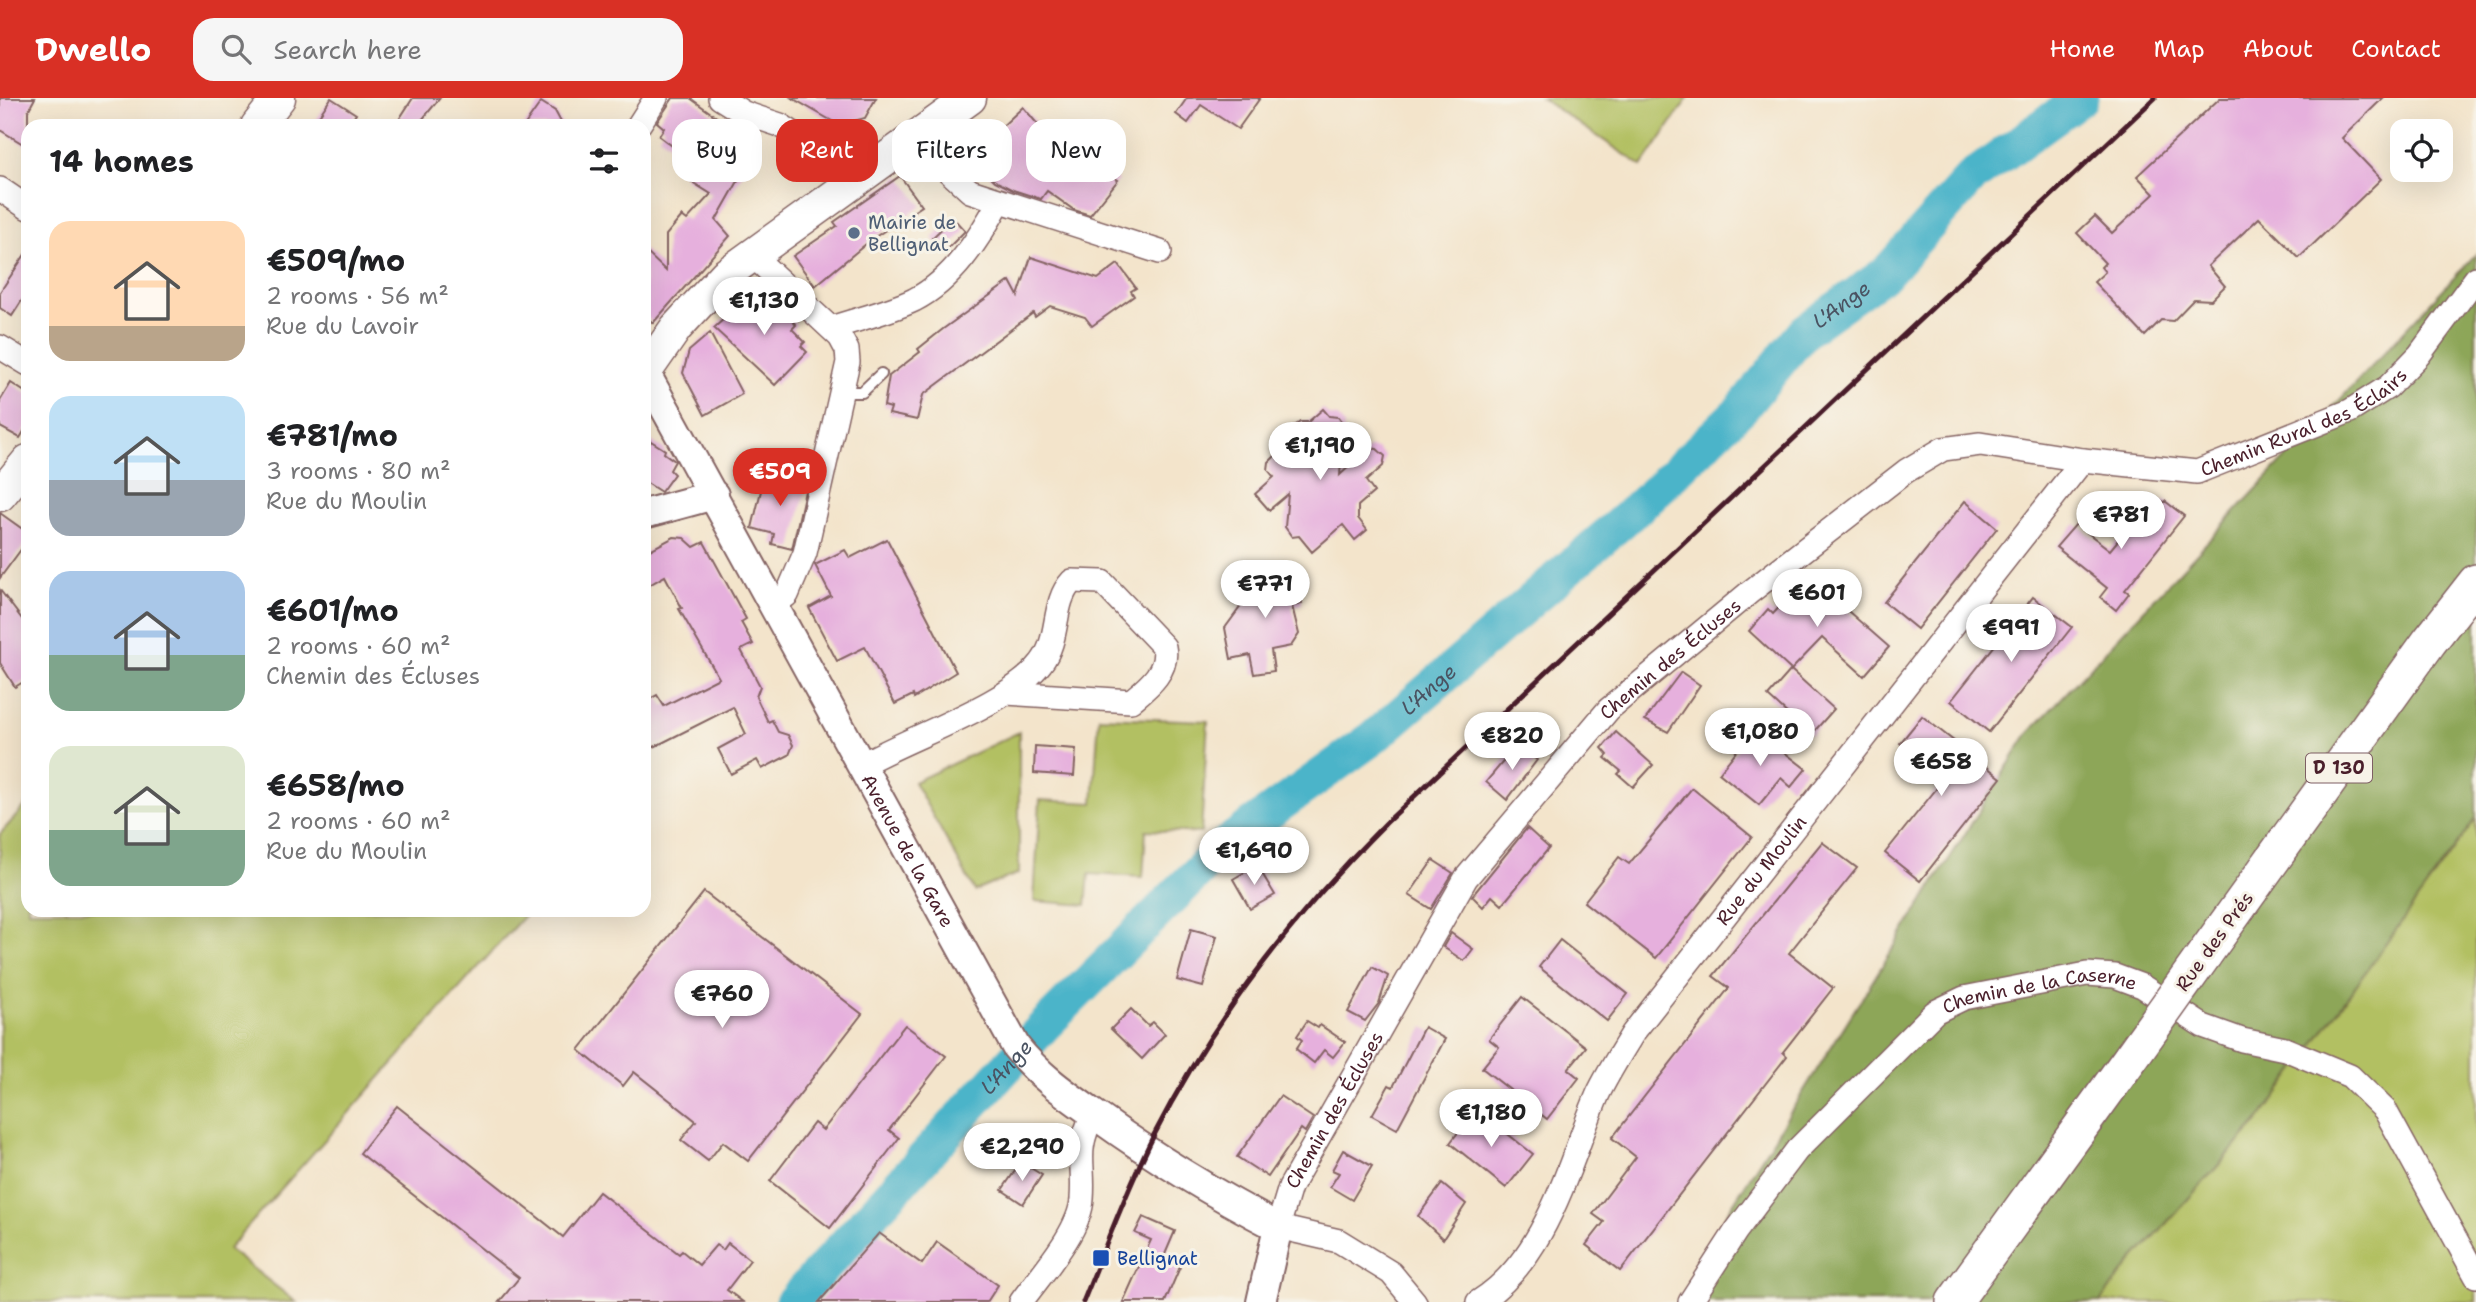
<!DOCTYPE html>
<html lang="en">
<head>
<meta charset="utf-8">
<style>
	body { margin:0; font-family:"Shantell Sans",sans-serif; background:#f6f6f6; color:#202124; height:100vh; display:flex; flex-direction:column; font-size:26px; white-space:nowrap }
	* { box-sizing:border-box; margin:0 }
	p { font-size:23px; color:#757577 }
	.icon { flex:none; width:38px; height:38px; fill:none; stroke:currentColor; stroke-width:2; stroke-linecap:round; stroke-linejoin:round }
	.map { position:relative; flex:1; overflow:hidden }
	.panel { position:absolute; left:21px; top:21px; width:630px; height:798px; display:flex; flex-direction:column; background:#fff; border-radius:21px; box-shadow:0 7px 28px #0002 }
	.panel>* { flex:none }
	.hud { position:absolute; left:672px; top:21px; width:665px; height:63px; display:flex; gap:14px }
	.controls { position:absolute; left:2390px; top:21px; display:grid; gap:14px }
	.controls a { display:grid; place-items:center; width:63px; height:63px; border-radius:14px; background:#fff; box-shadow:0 7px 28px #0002; font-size:35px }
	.price { position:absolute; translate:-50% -60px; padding:0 16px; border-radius:24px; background:#fff; color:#222; font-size:23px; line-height:46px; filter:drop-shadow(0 2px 4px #0008) }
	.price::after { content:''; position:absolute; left:50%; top:42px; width:21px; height:16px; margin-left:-10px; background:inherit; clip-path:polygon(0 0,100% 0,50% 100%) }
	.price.on { background:#d93025; color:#fff }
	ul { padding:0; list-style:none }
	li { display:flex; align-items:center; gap:21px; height:175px; padding:0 28px }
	li span { display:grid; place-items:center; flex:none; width:196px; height:140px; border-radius:21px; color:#555 }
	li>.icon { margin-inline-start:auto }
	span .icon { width:84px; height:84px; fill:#fffc; stroke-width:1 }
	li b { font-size:30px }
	h2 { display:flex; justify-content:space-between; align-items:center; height:84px; padding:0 28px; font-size:30px }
	.tag { padding:0 24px; border-radius:21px; background:#fff; box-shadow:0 7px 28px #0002; font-size:24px; line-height:63px }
	.tag.on { background:#d93025; color:#fff }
	header { display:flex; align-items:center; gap:42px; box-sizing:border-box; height:98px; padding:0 35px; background:#d93025; color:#fff }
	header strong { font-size:33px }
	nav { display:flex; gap:38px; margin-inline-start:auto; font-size:24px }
	.search { width:490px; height:63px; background:#f6f6f6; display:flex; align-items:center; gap:18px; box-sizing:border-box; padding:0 24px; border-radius:21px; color:#757577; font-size:26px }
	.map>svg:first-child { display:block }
</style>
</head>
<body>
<header>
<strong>Dwello</strong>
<div class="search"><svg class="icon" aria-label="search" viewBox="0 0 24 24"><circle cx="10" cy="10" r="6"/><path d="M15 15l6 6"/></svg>Search here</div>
<nav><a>Home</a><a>Map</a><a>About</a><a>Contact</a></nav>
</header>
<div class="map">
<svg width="2476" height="1204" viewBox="0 0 2476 1204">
	<rect width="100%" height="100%" fill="#f7f3e8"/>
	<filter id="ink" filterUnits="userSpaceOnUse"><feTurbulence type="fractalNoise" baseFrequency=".0143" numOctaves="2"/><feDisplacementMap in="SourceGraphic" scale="14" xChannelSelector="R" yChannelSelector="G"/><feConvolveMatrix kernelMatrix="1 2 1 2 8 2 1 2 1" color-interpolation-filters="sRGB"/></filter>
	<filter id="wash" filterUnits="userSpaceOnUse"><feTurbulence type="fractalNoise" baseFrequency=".00686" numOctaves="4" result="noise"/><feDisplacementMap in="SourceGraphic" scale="28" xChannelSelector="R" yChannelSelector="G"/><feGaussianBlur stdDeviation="1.57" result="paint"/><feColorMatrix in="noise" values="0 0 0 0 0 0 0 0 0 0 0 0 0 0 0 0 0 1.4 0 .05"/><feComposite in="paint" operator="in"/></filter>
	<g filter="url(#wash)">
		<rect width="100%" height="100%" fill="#f3e4cb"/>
		<g fill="#b2c062" stroke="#7e7046" stroke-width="2">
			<path d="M1541,0H1688L1642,68Z"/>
			<path d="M1099,619L1208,623L1201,735L1146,732L1143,779L1089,776L1086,807L1034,803L1040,702L1093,705Z"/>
			<path d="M1019,634V775L975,793L914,684Z"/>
			<path d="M28,705V812H529L228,1151L296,1204H0V736Z"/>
			<path d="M2476,720V1204H2100L2126,1170L2260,1021Z"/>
		</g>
		<path fill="#8da658" stroke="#6c6242" stroke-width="2" d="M2476,156V720L2260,1021L2126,1170L2100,1204H1690L1697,1163L2027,637Z"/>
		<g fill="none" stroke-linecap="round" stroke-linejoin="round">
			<path stroke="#4bb4c9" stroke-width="35" id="s1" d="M792,1204L1044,928L1227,745L1373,640L1641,407L1742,310L1805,233L1887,174L1971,80L2081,0"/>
		</g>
		<g id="blocks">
			<g fill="#e6b0dd">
				<path d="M0,0H35L28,13V49L0,32Z"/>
				<path d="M331,0L356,16L348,28H312Z"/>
				<path d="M413,0H440L417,28H411L400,20Z"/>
				<path d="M673,0H690L750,43L749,64L716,122L730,138L653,225L644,217V152L666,173V137L682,118L687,122L711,96L684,79L696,66L659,38L664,30L657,24Z"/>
				<path d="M792,0H876L865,20L839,27Z"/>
				<path d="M1187,0H1260L1238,31L1201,7L1188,25L1176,16Z"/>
				<path d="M2220,0H2383L2342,40L2381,81L2299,160L2259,120L2208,168L2225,188L2211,202L2194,201L2173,223L2161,222L2145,238L2094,184L2105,174L2101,169L2105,165L2077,135L2095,118L2112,135L2154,96L2137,78Z"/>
				<path d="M541,4L555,13L563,28H524Z"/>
				<path d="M1023,9L1056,48L1073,61L1079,55L1118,82L1090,117L1074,112L1047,93L1041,101L1013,92L995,83L981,69L1006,43L997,33Z"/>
				<path d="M900,78L922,108L872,141L815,188L793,158L837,128L834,124Z"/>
				<path d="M953,120L965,133L945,153L932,140Z"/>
				<path d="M28,152V193L12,218L0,210V194Z"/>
				<path d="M1031,159L1098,181L1118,166L1136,190L1131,193L1134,198L1092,228L1085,219L1050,208L1035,219L1033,215L923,297L917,322L889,316L891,310L884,308L889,278L920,254L918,251L943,231L1010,183L1018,198Z"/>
				<path d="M749,198L780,209L796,227L792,231L805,244L801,248L807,254L775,287L714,230Z"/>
				<path d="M710,235L742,296L705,317L683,275L689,253Z"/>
				<path d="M11,285L28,296V327L20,340L0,329V303Z"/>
				<path d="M1323,311L1329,318L1338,319L1344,327L1340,377L1369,350L1377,351L1385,358L1383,368L1366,383L1374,394L1358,408V420L1367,432L1355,442L1343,427L1312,454L1299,438L1292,439L1285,429L1288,396L1269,412L1255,396L1274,379L1268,372L1269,364L1276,357L1289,359L1292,330L1300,324H1308Z"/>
				<path d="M651,343L665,352L664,355L675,363L670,372L674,376L661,394L644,383V354Z"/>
				<path d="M766,372L807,384L792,451L772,446L774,436L752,430Z"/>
				<path d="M1965,403L1997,430L1917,531L1884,504Z"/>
				<path d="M2165,403L2184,418L2125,492L2129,495L2116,512L2100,499L2107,490L2056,449L2076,426L2110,452L2147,407L2155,413Z"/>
				<path d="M0,415L28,435V442L0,480Z"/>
				<path d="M674,439L684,440L694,449L704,444L746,521L741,524L753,546L741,552L760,588L756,599L768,624L772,622L778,634L788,637L793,647L789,657L762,671L757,662L731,676L718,651L746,636L733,609L644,654V604L657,597L664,608L719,580L679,511L682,510L665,478L644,490V455Z"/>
				<path d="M887,441L956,574L914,600L913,597L895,606L865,549L837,563L809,510L831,498L815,467L845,452L850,460Z"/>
				<path d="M1274,468L1277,478L1287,476L1289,485L1299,483L1302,506L1292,508L1299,536L1291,548L1271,552L1274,573L1254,576L1250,557L1231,561L1225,530L1244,504L1243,490L1257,488L1255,473Z"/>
				<path d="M1808,478L1889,549L1864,578L1822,540L1791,572L1749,533L1768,511L1773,516Z"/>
				<path d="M0,492L28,529V581L15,589L0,565Z"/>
				<path d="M2033,499L2072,529L1989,634L1951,603Z"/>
				<path d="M1791,572L1834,611L1811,637L1768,598Z"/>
				<path d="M1681,574L1700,587L1668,634L1645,622Z"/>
				<path d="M1922,618L2001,680L1920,783L1885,755L1945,680L1900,645Z"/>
				<path d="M1754,631L1806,671L1791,689L1781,680L1759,707L1719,675Z"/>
				<path d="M1616,634L1653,667L1633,689L1618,676L1621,673L1605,660L1608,657L1602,650Z"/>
				<path d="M1517,647L1537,662L1507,702L1486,684Z"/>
				<path d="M1035,648L1076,651L1074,678L1034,675Z"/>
				<path d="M1692,690L1752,739L1656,860L1584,804L1619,759L1629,766Z"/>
				<path d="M1527,730L1549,750L1502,807L1492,798L1483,809L1472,798Z"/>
				<path d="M1822,744L1857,770L1789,855L1833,890L1783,954L1787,958L1620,1173L1586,1147L1604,1124L1593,1116L1636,1059L1612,1040L1729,890L1713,878Z"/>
				<path d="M1433,762L1453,775L1431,811L1409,797Z"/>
				<path d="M1257,767L1275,797L1250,811L1233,781Z"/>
				<path d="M704,794L862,916L748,1063L723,1044L708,1063L681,1042L696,1023L634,974L623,988L579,952Z"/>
				<path d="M1191,831L1217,838L1203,889L1177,882Z"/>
				<path d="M1451,835L1473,851L1464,863L1443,849Z"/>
				<path d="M1560,842L1628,896L1607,923L1539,869Z"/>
				<path d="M1372,869L1388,878L1379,905L1365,923L1348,914Z"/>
				<path d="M1522,899L1586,949L1568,971L1579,980L1547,1021L1482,970L1499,949L1489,941Z"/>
				<path d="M1131,911L1148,928L1153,924L1165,936L1142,961L1111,931Z"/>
				<path d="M1307,923L1318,930L1320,927L1345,944L1333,959L1324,952L1314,965L1296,951L1302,942L1297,938Z"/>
				<path d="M905,927L946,958L889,1032L899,1040L830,1130L770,1083L814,1025L823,1032Z"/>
				<path d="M1424,929L1445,941L1397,1031L1372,1017L1389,987L1393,989Z"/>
				<path d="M1280,998L1313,1020L1305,1034L1301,1031L1268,1079L1237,1059Z"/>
				<path d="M397,1008L563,1139L599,1094L679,1156L682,1153L699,1167L716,1147L723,1152L728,1145L750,1162L727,1192L743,1204H499L519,1180L360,1055Z"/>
				<path d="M1476,1011L1533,1056L1506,1090L1450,1045Z"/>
				<path d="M1343,1052L1372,1068L1352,1102L1330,1089L1339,1075L1332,1072Z"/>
				<path d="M1021,1064L1042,1077L1023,1106L1002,1092Z"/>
				<path d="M1442,1086L1466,1106L1443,1141L1418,1118Z"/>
				<path d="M1143,1119L1175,1133L1163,1161L1180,1169L1165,1204H1123L1151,1142L1135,1135Z"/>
				<path d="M879,1135L922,1166L937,1144L998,1187L987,1204H819Z"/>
			</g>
		</g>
	</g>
	<g filter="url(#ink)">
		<use href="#blocks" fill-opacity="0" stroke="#856463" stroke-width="2"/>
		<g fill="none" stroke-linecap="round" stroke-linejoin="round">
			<defs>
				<path id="service" d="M843,294H862L881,276"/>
				<g id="minor">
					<path d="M720,0L744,15L780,27L860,77"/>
					<path d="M638,28L656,0"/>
					<path d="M912,40L970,93L1160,154"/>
					<path d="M0,91L28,110"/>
					<path d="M751,156L840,239L847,252L848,264L805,455L787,497L773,506"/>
					<path d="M831,230C858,221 889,214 914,202C953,182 979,141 999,104"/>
					<path d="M0,249L28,266"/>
					<path d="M861,667C909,639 1009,607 1041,565C1061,540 1051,505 1072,483L1102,484L1164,549C1169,573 1148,589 1131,603L1006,595"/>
					<path d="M1021,1204C1040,1177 1080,1134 1082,1101C1085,1061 1074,1057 1093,1016"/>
					<path id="s2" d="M1415,1204L1391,1175L1339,1143L1278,1129L1290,1089L1466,780L1609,611L1750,494L1906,373L1943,351L1980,346L2083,362L2197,374L2350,313L2388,289L2419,257L2476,180"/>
					<path id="s3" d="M1478,1204C1547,1162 1568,1066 1598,996C1608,975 1621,955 1633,935L2083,362"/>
					<path id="s4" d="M1690,1204L1736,1133L1797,1052L1935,914L1964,900L2087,876L2115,878L2142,888L2203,928L2242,942L2285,951L2350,978L2385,1012L2476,1178"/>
				</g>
				<g id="tertiary">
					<path id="s5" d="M645,274L1016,949C1040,979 1067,997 1098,1019C1155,1060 1216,1097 1278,1129L1261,1204"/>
					<path d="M644,416L714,397"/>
				</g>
				<g id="secondary">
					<path d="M257,28L279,0"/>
					<path d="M644,276L676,230L725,177L970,0"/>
					<path d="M0,397L28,363"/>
				</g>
				<g id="primary">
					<path d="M2204,857L2429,544L2476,484"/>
					<path d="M1954,1204L2132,958"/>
				</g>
			</defs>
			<use href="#service" stroke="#856463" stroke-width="14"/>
			<use href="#minor" stroke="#856463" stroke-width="26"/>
			<use href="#tertiary" stroke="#856463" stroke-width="32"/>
			<use href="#secondary" stroke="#856463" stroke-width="35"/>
			<use href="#primary" stroke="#856463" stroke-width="38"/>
			<use href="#service" stroke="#fff" stroke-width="10"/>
			<use href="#minor" stroke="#fff" stroke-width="23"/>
			<use href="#tertiary" stroke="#fff" stroke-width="28"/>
			<use href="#secondary" stroke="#fff" stroke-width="32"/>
			<use href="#primary" stroke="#fff" stroke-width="35"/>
			<path stroke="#4a1f2b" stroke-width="5" d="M1083,1204C1106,1148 1127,1090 1154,1037C1214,920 1294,817 1386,725L2155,0"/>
			<defs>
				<path id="primary-bridge" d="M2132,958L2204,857"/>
			</defs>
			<use href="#primary-bridge" stroke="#856463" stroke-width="38" stroke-linecap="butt"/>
			<use href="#primary-bridge" stroke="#fff" stroke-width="35"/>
		</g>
	</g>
	<circle fill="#5c6f8a" stroke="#f7f3e8" stroke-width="2.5" cx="854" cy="135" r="7"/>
	<rect fill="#1a4fb4" stroke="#f7f3e8" stroke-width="2.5" x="1092" y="1151" width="18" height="18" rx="3.5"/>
	<g text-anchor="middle" stroke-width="6" stroke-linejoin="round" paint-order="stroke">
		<rect fill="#f7f3e8" stroke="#7e5f64" stroke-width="2" x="2306" y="655.5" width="66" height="29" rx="5"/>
		<g font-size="18" font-weight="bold" fill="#4a1f2b">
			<text x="2339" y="676">D 130</text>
		</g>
		<g font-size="19" fill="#4e5e75" stroke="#f7f3e8" text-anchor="start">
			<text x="868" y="131">Mairie de<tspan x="868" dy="22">Bellignat</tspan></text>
		</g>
		<g font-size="19" fill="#4a1f2b" stroke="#f7f3e8">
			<text dy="7" stroke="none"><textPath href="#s2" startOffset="1578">Chemin Rural des Éclairs</textPath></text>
			<text dy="7" stroke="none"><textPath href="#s2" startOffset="859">Chemin des Écluses</textPath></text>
			<text dy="7" stroke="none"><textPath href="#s5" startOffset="546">Avenue de la Gare</textPath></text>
			<text dy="7" stroke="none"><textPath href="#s3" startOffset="522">Rue du Moulin</textPath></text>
			<text transform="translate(2214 843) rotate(-54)" y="7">Rue des Prés</text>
			<text dy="7" stroke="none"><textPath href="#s4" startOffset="490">Chemin de la Caserne</textPath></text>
			<text dy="7" stroke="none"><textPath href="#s2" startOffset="292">Chemin des Écluses</textPath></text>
		</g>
		<g font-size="19" fill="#164399" stroke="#f7f3e8" text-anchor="start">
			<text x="1117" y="1167">Bellignat</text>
		</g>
		<g font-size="21" font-style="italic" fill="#4a5362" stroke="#f7f3e8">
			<text dy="7" stroke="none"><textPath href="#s1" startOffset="1452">L'Ange</textPath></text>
			<text dy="7" stroke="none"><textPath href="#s1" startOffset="886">L'Ange</textPath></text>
			<text dy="7" stroke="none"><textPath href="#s1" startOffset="318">L'Ange</textPath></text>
		</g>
	</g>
</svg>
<div class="controls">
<a><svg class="icon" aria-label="locate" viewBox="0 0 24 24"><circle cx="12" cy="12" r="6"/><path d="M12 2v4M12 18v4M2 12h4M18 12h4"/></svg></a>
</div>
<b class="price" style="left:764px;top:239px">€1,130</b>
<b class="price" style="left:1320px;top:384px">€1,190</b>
<b class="price on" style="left:780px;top:410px">€509</b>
<b class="price" style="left:2121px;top:453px">€781</b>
<b class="price" style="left:1265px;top:522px">€771</b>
<b class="price" style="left:1817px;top:531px">€601</b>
<b class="price" style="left:2011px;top:566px">€991</b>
<b class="price" style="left:1760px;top:670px">€1,080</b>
<b class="price" style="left:1512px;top:674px">€820</b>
<b class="price" style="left:1941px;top:700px">€658</b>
<b class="price" style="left:1254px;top:789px">€1,690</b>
<b class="price" style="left:722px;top:932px">€760</b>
<b class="price" style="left:1491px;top:1051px">€1,180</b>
<b class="price" style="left:1022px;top:1085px">€2,290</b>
<div class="hud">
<a class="tag">Buy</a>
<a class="tag on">Rent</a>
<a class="tag">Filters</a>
<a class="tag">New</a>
</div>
<section class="panel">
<h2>14 homes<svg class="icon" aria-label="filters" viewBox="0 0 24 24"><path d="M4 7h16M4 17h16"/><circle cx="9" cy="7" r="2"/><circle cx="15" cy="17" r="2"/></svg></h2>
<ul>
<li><span style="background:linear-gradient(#ffd9b3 75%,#b9a48a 0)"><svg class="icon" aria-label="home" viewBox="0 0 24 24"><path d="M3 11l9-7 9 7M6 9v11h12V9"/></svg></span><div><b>€509/mo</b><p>2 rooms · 56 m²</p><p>Rue du Lavoir</p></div></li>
<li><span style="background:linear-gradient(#bfe0f5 60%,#9aa5b1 0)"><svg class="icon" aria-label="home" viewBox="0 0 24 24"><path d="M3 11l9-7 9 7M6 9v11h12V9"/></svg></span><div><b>€781/mo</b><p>3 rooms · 80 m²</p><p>Rue du Moulin</p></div></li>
<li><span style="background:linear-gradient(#a9c7e8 60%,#7fa58c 0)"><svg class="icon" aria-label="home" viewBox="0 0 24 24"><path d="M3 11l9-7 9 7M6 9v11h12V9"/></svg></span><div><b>€601/mo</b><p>2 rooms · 60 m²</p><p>Chemin des Écluses</p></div></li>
<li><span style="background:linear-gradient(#dfe7d0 60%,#7fa58c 0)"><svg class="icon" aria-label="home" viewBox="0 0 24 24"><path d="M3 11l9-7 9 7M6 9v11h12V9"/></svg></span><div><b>€658/mo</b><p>2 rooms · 60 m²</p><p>Rue du Moulin</p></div></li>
</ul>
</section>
</div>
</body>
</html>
